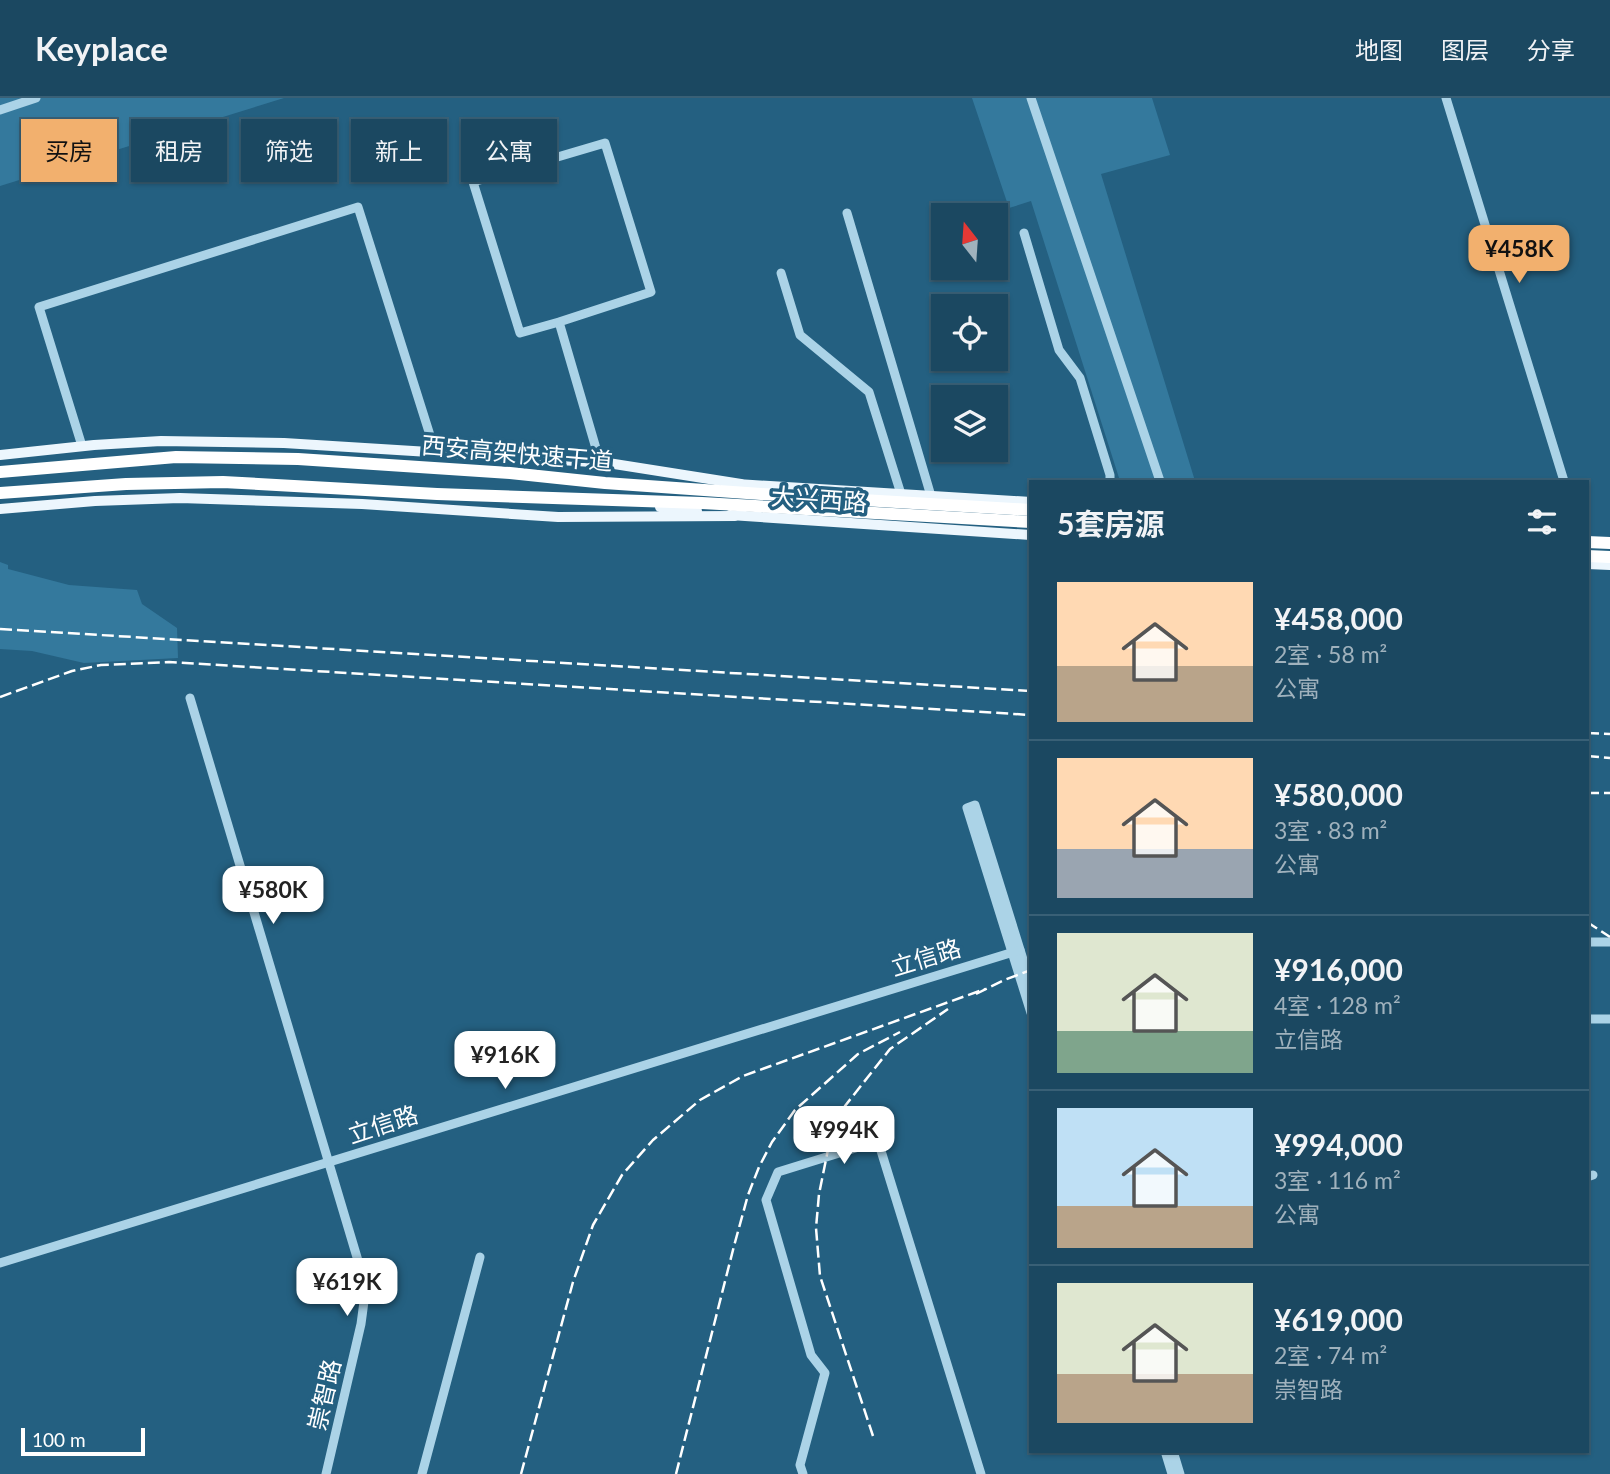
<!DOCTYPE html>
<html lang="zh">
<head>
<meta charset="utf-8">
<style>
	body { margin:0; font-family:Lato,"Noto Sans SC",sans-serif; background:#244f67; color:#f1f3f6; height:100vh; display:flex; flex-direction:column; font-size:26px; white-space:nowrap }
	* { box-sizing:border-box; margin:0 }
	p { font-size:23px; color:#a0b2bd }
	.icon { flex:none; width:38px; height:38px; fill:none; stroke:currentColor; stroke-width:2; stroke-linecap:round; stroke-linejoin:round }
	.map { position:relative; flex:1; overflow:hidden }
	.details { position:absolute; left:1029px; top:382px; width:560px; height:973px; display:flex; flex-direction:column; background:#1b4861; border-radius:0px; box-shadow:0 2px 5px #0004,0 0 0 2px #396076 }
	.details>* { flex:none }
	.hud { position:absolute; left:21px; top:21px; width:665px; height:63px; display:flex; gap:14px }
	.needle { width:46px; rotate:343deg }
	.tools { position:absolute; left:931px; top:105px; display:grid; gap:14px }
	.tools a { display:grid; place-items:center; width:77px; height:77px; border-radius:0px; background:#1b4861; box-shadow:0 2px 5px #0004,0 0 0 2px #396076; font-size:35px }
	.scale { position:absolute; left:21px; bottom:18px; width:124px; box-sizing:border-box; padding-left:7px; border:4px solid #fff; border-top:0; font-size:19px; line-height:24px; white-space:nowrap; color:#fff; -webkit-text-stroke:5px #246081; paint-order:stroke }
	.price { position:absolute; translate:-50% -60px; padding:0 16px; border-radius:14px; background:#fff; color:#222; font-size:23px; line-height:46px; filter:drop-shadow(0 2px 4px #0008) }
	.price::after { content:''; position:absolute; left:50%; top:42px; width:21px; height:16px; margin-left:-10px; background:inherit; clip-path:polygon(0 0,100% 0,50% 100%) }
	.price.on { background:#f2b06e; color:#111 }
	ul { padding:0; list-style:none }
	li { display:flex; align-items:center; gap:21px; height:175px; padding:0 28px }
	li+li { border-top:2px solid #396076 }
	li span { display:grid; place-items:center; flex:none; width:196px; height:140px; border-radius:0px; color:#555 }
	li>.icon { margin-inline-start:auto }
	span .icon { width:84px; height:84px; fill:#fffc; stroke-width:1 }
	li b { font-size:30px }
	h2 { display:flex; justify-content:space-between; align-items:center; height:84px; padding:0 28px; font-size:30px }
	.pill { padding:0 24px; border-radius:0px; background:#1b4861; box-shadow:0 2px 5px #0004,0 0 0 2px #396076; font-size:24px; line-height:63px }
	.pill.on { background:#f2b06e; color:#111 }
	header { display:flex; align-items:center; gap:42px; box-sizing:border-box; height:98px; padding:0 35px; background:#1b4861; border-bottom:2px solid #396076 }
	header strong { font-size:33px }
	nav { display:flex; gap:38px; margin-inline-start:auto; font-size:24px }
	.map>svg:first-child { display:block }
</style>
</head>
<body>
<header>
<strong>Keyplace</strong>
<nav><a>地图</a><a>图层</a><a>分享</a></nav>
</header>
<div class="map">
<svg width="1610" height="1376" viewBox="0 0 1610 1376">
	<rect width="100%" height="100%" fill="#246081"/>
	<g fill="#34799d">
		<path d="M0,0H284L0,88Z"/>
		<path d="M972,0H1152L1170,57L1101,76L1195,383H1120L1031,103L1009,110Z"/>
		<path d="M0,464L8,467V471L69,487L137,492L142,506L177,530L178,560L84,565L32,553L0,551Z"/>
	</g>
	<g fill="none" stroke-linecap="round" stroke-linejoin="round">
		<g stroke="#abd3e7" stroke-width="9">
			<path d="M1031,0L1160,383"/>
			<path d="M1446,0L1564,383"/>
			<path d="M0,12L36,0"/>
			<path d="M847,115L931,398"/>
			<path d="M1024,135L1059,252L1080,280L1110,377V383"/>
			<path d="M781,175L800,237L869,294L901,396"/>
			<path d="M559,224L520,235L473,84L605,45L651,194L559,224L600,364"/>
			<path d="M82,348L39,209L358,109L435,353"/>
			<path d="M190,600L362,1176L365,1196L361,1226L326,1376"/>
			<path d="M1587,844H1610"/>
			<path d="M1031,887L975,707L967,710L1031,915"/>
			<path d="M1587,921H1610"/>
			<path d="M1587,1079L1593,1077"/>
			<path d="M0,1165L1020,852"/>
			<path d="M1165,1353L1172,1376"/>
			<path d="M1173,1353L1180,1376"/>
			<path d="M422,1376L480,1159"/>
			<path d="M803,1376L800,1367L825,1275L811,1257L766,1102L778,1074L878,1043L981,1376"/>
		</g>
		<g stroke="#ecf6fd" stroke-width="10">
			<path d="M0,357L94,347L161,343L284,345L608,365L741,386"/>
			<path d="M737,386L1031,404"/>
			<path d="M660,409L697,413"/>
			<path d="M0,411L95,403L180,400L362,406L558,419L735,418"/>
			<path d="M730,417L1031,437"/>
			<path d="M1587,466L1610,467"/>
		</g>
		<g stroke="#fff" stroke-width="12">
			<path d="M0,374L176,359L298,361L510,375L605,385L761,396L1031,412"/>
			<path d="M0,395L126,386L223,384L437,396L702,405L1031,424"/>
			<path d="M1587,444L1610,445"/>
			<path d="M1587,458L1610,459"/>
		</g>
		<g stroke="#fff" stroke-width="2.5" stroke-dasharray="12 5" stroke-linecap="butt">
			<path d="M0,531L1031,593"/>
			<path d="M0,599L72,573L101,567L169,564L1031,617"/>
			<path d="M1587,635L1610,636"/>
			<path d="M1587,658L1610,660"/>
			<path d="M1587,695H1610"/>
			<path d="M1587,824L1610,839"/>
			<path d="M976,896L1004,882L1031,872"/>
			<path d="M873,1338L820,1178L816,1130L819,1096L831,1037L845,1008L890,951L948,911"/>
			<path d="M521,1376L573,1184L593,1127L622,1077L653,1042L700,1002L743,978L985,891"/>
			<path d="M676,1376L734,1148L748,1097L759,1069L772,1044L795,1012L858,956L900,934"/>
		</g>
	</g>
	<g text-anchor="middle" stroke-width="7" stroke-linejoin="round" paint-order="stroke">
		<g font-size="24" fill="#fff" stroke="#246081">
			<text transform="translate(517 356) rotate(5)" y="8">西安高架快速干道</text>
			<text transform="translate(819 402) rotate(4)" y="8">大兴西路</text>
			<text transform="translate(926 860) rotate(-17)" y="8">立信路</text>
			<text transform="translate(383 1027) rotate(-18)" y="8">立信路</text>
			<text transform="translate(325 1297) rotate(-77)" y="8">崇智路</text>
		</g>
	</g>
</svg>
<div class="tools">
<a><svg class="needle" viewBox="-14 -14 28 28"><path d="M0-13l5 13h-10z" fill="#e53935"/><path d="M0 13l5-13h-10z" fill="#a0b2bd"/></svg></a>
<a><svg class="icon" aria-label="locate" viewBox="0 0 24 24"><circle cx="12" cy="12" r="6"/><path d="M12 2v4M12 18v4M2 12h4M18 12h4"/></svg></a>
<a><svg class="icon" aria-label="layers" viewBox="0 0 24 24"><path d="M12 4l9 5-9 5-9-5zM3 14l9 5 9-5"/></svg></a>
</div>
<div class="scale">100 m</div>
<b class="price on" style="left:1519px;top:187px">¥458K</b>
<b class="price" style="left:273px;top:828px">¥580K</b>
<b class="price" style="left:505px;top:993px">¥916K</b>
<b class="price" style="left:844px;top:1068px">¥994K</b>
<b class="price" style="left:347px;top:1220px">¥619K</b>
<div class="hud">
<a class="pill on">买房</a>
<a class="pill">租房</a>
<a class="pill">筛选</a>
<a class="pill">新上</a>
<a class="pill">公寓</a>
</div>
<section class="details">
<h2>5套房源<svg class="icon" aria-label="filters" viewBox="0 0 24 24"><path d="M4 7h16M4 17h16"/><circle cx="9" cy="7" r="2"/><circle cx="15" cy="17" r="2"/></svg></h2>
<ul>
<li><span style="background:linear-gradient(#ffd9b3 60%,#b9a48a 0)"><svg class="icon" aria-label="home" viewBox="0 0 24 24"><path d="M3 11l9-7 9 7M6 9v11h12V9"/></svg></span><div><b>¥458,000</b><p>2室 · 58 m²</p><p>公寓</p></div></li>
<li><span style="background:linear-gradient(#ffd9b3 65%,#9aa5b1 0)"><svg class="icon" aria-label="home" viewBox="0 0 24 24"><path d="M3 11l9-7 9 7M6 9v11h12V9"/></svg></span><div><b>¥580,000</b><p>3室 · 83 m²</p><p>公寓</p></div></li>
<li><span style="background:linear-gradient(#dfe7d0 70%,#7fa58c 0)"><svg class="icon" aria-label="home" viewBox="0 0 24 24"><path d="M3 11l9-7 9 7M6 9v11h12V9"/></svg></span><div><b>¥916,000</b><p>4室 · 128 m²</p><p>立信路</p></div></li>
<li><span style="background:linear-gradient(#bfe0f5 70%,#b9a48a 0)"><svg class="icon" aria-label="home" viewBox="0 0 24 24"><path d="M3 11l9-7 9 7M6 9v11h12V9"/></svg></span><div><b>¥994,000</b><p>3室 · 116 m²</p><p>公寓</p></div></li>
<li><span style="background:linear-gradient(#dfe7d0 65%,#b9a48a 0)"><svg class="icon" aria-label="home" viewBox="0 0 24 24"><path d="M3 11l9-7 9 7M6 9v11h12V9"/></svg></span><div><b>¥619,000</b><p>2室 · 74 m²</p><p>崇智路</p></div></li>
</ul>
</section>
</div>
</body>
</html>
